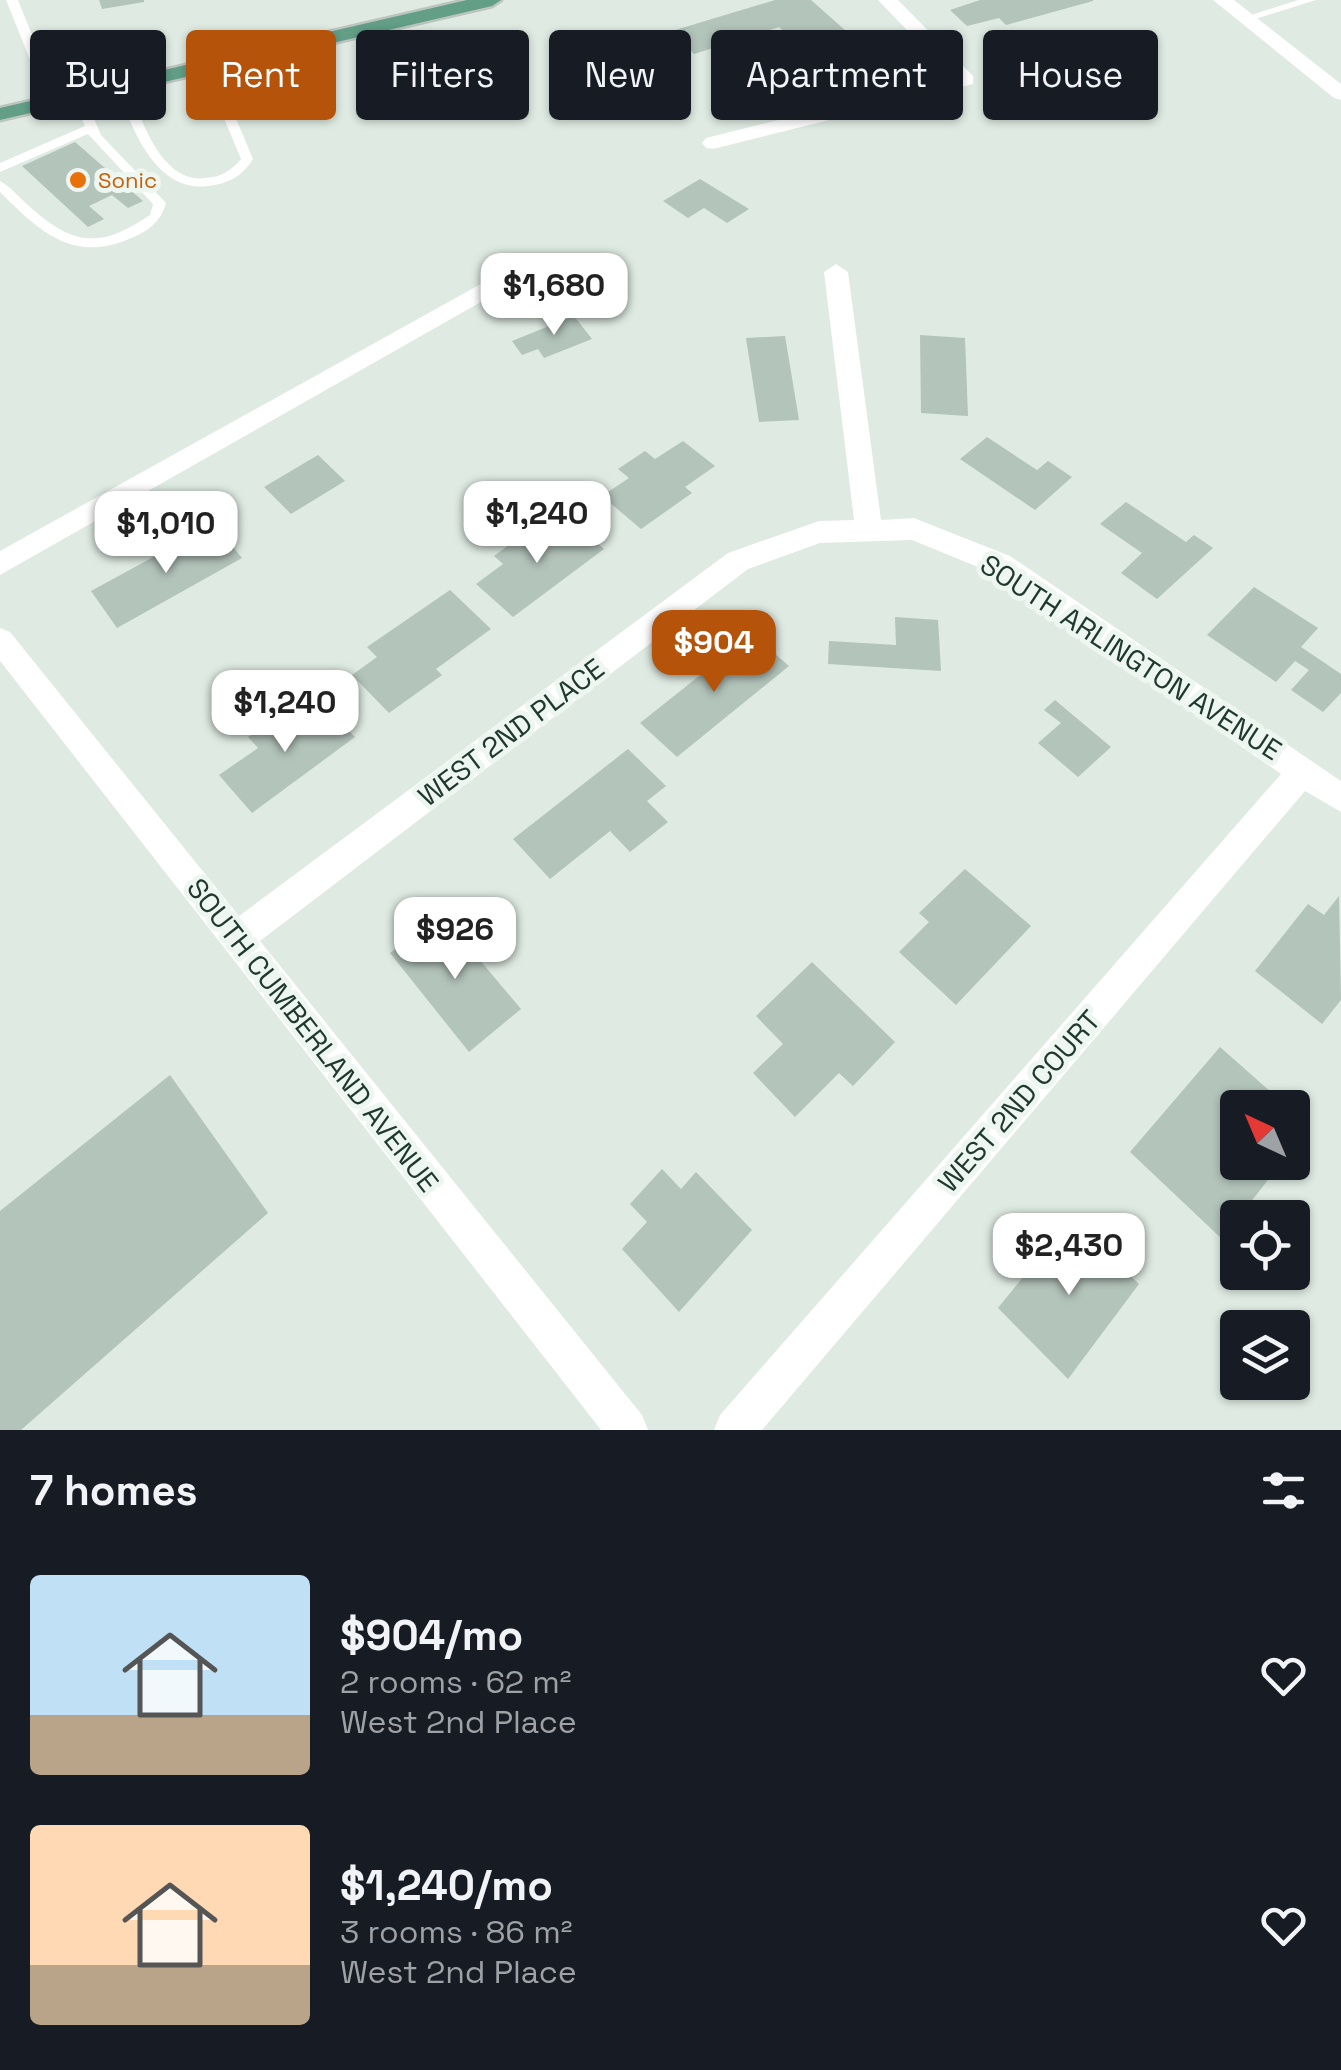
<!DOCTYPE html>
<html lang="en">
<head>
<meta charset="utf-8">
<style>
	body { margin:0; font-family:"Space Grotesk",sans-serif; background:#242831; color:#f1f3f6; height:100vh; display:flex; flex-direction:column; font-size:38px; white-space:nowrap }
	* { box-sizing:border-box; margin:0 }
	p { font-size:32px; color:#9ea1a6 }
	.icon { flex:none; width:55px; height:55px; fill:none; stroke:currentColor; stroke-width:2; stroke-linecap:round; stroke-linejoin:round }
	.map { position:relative; height:1430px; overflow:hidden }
	.panel { display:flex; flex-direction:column; background:#171b24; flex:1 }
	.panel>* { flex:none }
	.top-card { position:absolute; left:30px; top:30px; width:1282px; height:90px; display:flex; gap:20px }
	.needle { width:65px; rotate:316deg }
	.controls { position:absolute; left:1220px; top:1090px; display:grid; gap:20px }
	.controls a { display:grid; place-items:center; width:90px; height:90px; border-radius:10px; background:#171b24; box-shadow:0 2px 8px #0004; font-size:50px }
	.price { position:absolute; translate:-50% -85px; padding:0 22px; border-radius:20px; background:#fff; color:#222; font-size:32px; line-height:65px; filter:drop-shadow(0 2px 5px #0008) }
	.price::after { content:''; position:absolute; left:50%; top:60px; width:30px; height:22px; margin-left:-15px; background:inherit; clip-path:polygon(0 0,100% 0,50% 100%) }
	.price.current { background:#b45309; color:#fff }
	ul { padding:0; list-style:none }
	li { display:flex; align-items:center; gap:30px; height:250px; padding:0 30px }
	li span { display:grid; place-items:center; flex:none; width:280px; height:200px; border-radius:10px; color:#555 }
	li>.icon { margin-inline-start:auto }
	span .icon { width:120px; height:120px; fill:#fffc; stroke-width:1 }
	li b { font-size:42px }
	h2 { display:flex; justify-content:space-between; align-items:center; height:120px; padding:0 30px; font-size:42px }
	.chip { padding:0 35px; border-radius:10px; background:#171b24; box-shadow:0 2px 8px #0004; font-size:35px; line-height:90px }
	.chip.current { background:#b45309; color:#fff }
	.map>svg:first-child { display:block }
</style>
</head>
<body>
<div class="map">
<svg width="1341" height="1430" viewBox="0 0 1341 1430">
	<rect width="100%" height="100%" fill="#deeae2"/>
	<g fill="#b3c4bb">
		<path d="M99,0H144V2L102,9Z"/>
		<path d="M775,0H811L872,54L825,70L779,27L694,54L672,31Z"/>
		<path d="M980,0H1093V1L1006,25L999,18L967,26L950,10Z"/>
		<path d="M830,70L852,91L834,96L812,75Z"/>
		<path d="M75,142L143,201L128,208L112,195L89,206L104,219L88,227L22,166Z"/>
		<path d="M700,179L749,209L727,223L704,208L688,218L663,201Z"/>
		<path d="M574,316L592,339L544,358L538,349L522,355L512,341Z"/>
		<path d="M920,335L965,338L968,416L921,413Z"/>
		<path d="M785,336L799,420L759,422L746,338Z"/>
		<path d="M987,437L1037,470L1048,461L1072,477L1035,510L960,459Z"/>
		<path d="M683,441L715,466L685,487L692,493L641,529L602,496L629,478L618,469L645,451L655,459Z"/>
		<path d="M318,455L345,481L291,514L264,487Z"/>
		<path d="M1126,502L1186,542L1194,535L1213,548L1157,599L1121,573L1142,553L1100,524Z"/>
		<path d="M568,520L604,549L513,617L476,584L503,564L494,556L522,535L533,544Z"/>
		<path d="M214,524L242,558L117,628L91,591Z"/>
		<path d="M1254,587L1318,628L1301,647L1341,674V693L1323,712L1291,690L1309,670L1295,661L1276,682L1207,635Z"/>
		<path d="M450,590L491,629L436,669L442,675L389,713L352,675L377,657L367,647Z"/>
		<path d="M895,617L938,620L941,671L828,664L829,641L896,645Z"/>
		<path d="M752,634L789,666L677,757L640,723Z"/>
		<path d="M1055,700L1111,747L1078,777L1038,743L1061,723L1044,710Z"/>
		<path d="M321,701L355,737L252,813L219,775L258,748L248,737L277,717L285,727Z"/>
		<path d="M628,749L666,786L647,801L668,822L630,852L610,831L550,879L513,839Z"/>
		<path d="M965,869L1031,926L956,1005L899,952L929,922L919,913Z"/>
		<path d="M1339,896L1341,1000L1322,1024L1255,971L1308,904L1324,915Z"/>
		<path d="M441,914L521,1009L469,1052L390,953Z"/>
		<path d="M812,962L895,1042L853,1086L839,1073L795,1117L753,1073L783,1044L756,1016Z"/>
		<path d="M1220,1047L1289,1108H1238V1162H1282L1222,1239L1130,1152Z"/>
		<path d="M170,1075L268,1213L21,1430H0V1211Z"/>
		<path d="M1292,1111L1310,1126L1292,1149Z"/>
		<path d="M662,1169L681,1189L696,1172L752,1230L679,1312L622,1249L647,1222L630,1204Z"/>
		<path d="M1070,1219L1139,1284L1068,1379L998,1308Z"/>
	</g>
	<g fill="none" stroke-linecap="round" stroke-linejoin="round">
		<defs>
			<path id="primary" d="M467,0H501L492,6L0,120V108Z"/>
		</defs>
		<use href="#primary" stroke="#bcc4c0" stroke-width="5"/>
		<g fill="#fff" fill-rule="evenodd">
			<path d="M6,0H18L51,82L49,85L39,82Z"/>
			<path d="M1298,0H1316L1249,21L1239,19Z"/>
			<path d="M204,64L214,66L253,159C243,176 228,184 208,186C155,193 130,126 117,85L123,81L129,85C140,118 161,184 206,178C221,177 232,170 241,159L202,66Z"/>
			<path d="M78,92L84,96L101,135L166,203C161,222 147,232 129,239C72,263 39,231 0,192V181C11,187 20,198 30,207C75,247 101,248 150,215L153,204L88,134L0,172V163L85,126L72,96Z"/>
		</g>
		<g fill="#fff" fill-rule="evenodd">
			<path d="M878,0H898L973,76V84L713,149L706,148L702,143L706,138L952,77Z"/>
			<path d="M531,256L539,259L543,264L539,269L0,575V551Z"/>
			<path d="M836,264L848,272L881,520L914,518L1010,556L1341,781V812L1305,791L762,1430H714L720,1415L1281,774L990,572L912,540L820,543L748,569L260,941L642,1415L648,1430H601L0,661V628L10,632L239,916L728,553L819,521L854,520L824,272Z"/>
		</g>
		<path fill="#fff" fill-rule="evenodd" d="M1213,0H1234L1341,84V100L1334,98Z"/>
		<use href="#primary" fill="#629f86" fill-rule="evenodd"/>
	</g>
	<circle fill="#e8710a" stroke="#eef6f1" stroke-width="4" cx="78" cy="180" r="10"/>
	<g text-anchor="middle" stroke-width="10" stroke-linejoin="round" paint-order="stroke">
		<g font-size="22" fill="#c56008" stroke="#eef6f1" text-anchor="start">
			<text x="98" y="188">Sonic</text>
		</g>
		<g font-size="28" fill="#20392e" stroke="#eef6f1">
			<text transform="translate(1131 657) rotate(33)" y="10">SOUTH ARLINGTON AVENUE</text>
			<text transform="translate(511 732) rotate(-37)" y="10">WEST 2ND PLACE</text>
			<text transform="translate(313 1035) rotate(52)" y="10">SOUTH CUMBERLAND AVENUE</text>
			<text transform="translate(1019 1101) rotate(-49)" y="10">WEST 2ND COURT</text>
		</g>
	</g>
</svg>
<div class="controls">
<a><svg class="needle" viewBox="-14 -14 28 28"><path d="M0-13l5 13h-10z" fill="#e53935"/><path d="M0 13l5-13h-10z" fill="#9ea1a6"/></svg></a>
<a><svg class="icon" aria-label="locate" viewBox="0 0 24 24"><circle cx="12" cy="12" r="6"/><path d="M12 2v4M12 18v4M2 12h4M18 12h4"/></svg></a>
<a><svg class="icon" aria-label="layers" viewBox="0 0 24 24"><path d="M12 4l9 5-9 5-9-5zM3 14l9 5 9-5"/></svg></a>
</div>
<b class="price" style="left:554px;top:338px">$1,680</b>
<b class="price" style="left:537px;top:566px">$1,240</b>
<b class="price" style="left:166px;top:576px">$1,010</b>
<b class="price current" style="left:714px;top:695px">$904</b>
<b class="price" style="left:285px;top:755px">$1,240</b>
<b class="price" style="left:455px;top:982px">$926</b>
<b class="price" style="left:1069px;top:1298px">$2,430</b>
<div class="top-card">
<a class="chip">Buy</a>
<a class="chip current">Rent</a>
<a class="chip">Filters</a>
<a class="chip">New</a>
<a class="chip">Apartment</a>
<a class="chip">House</a>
</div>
</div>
<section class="panel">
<h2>7 homes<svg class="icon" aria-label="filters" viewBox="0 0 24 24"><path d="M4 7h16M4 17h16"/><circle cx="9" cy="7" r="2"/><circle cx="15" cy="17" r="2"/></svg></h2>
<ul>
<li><span style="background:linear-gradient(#bfe0f5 70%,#b9a48a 0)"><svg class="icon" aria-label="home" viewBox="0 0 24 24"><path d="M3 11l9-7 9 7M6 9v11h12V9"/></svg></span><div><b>$904/mo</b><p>2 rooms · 62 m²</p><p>West 2nd Place</p></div><svg class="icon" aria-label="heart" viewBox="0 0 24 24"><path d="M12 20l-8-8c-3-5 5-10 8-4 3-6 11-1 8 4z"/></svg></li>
<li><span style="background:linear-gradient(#ffd9b3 70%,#b9a48a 0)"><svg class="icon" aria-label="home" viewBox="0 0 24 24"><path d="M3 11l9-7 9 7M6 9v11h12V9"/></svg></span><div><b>$1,240/mo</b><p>3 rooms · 86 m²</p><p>West 2nd Place</p></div><svg class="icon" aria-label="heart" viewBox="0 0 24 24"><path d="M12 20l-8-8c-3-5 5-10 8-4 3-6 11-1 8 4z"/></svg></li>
</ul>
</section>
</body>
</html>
